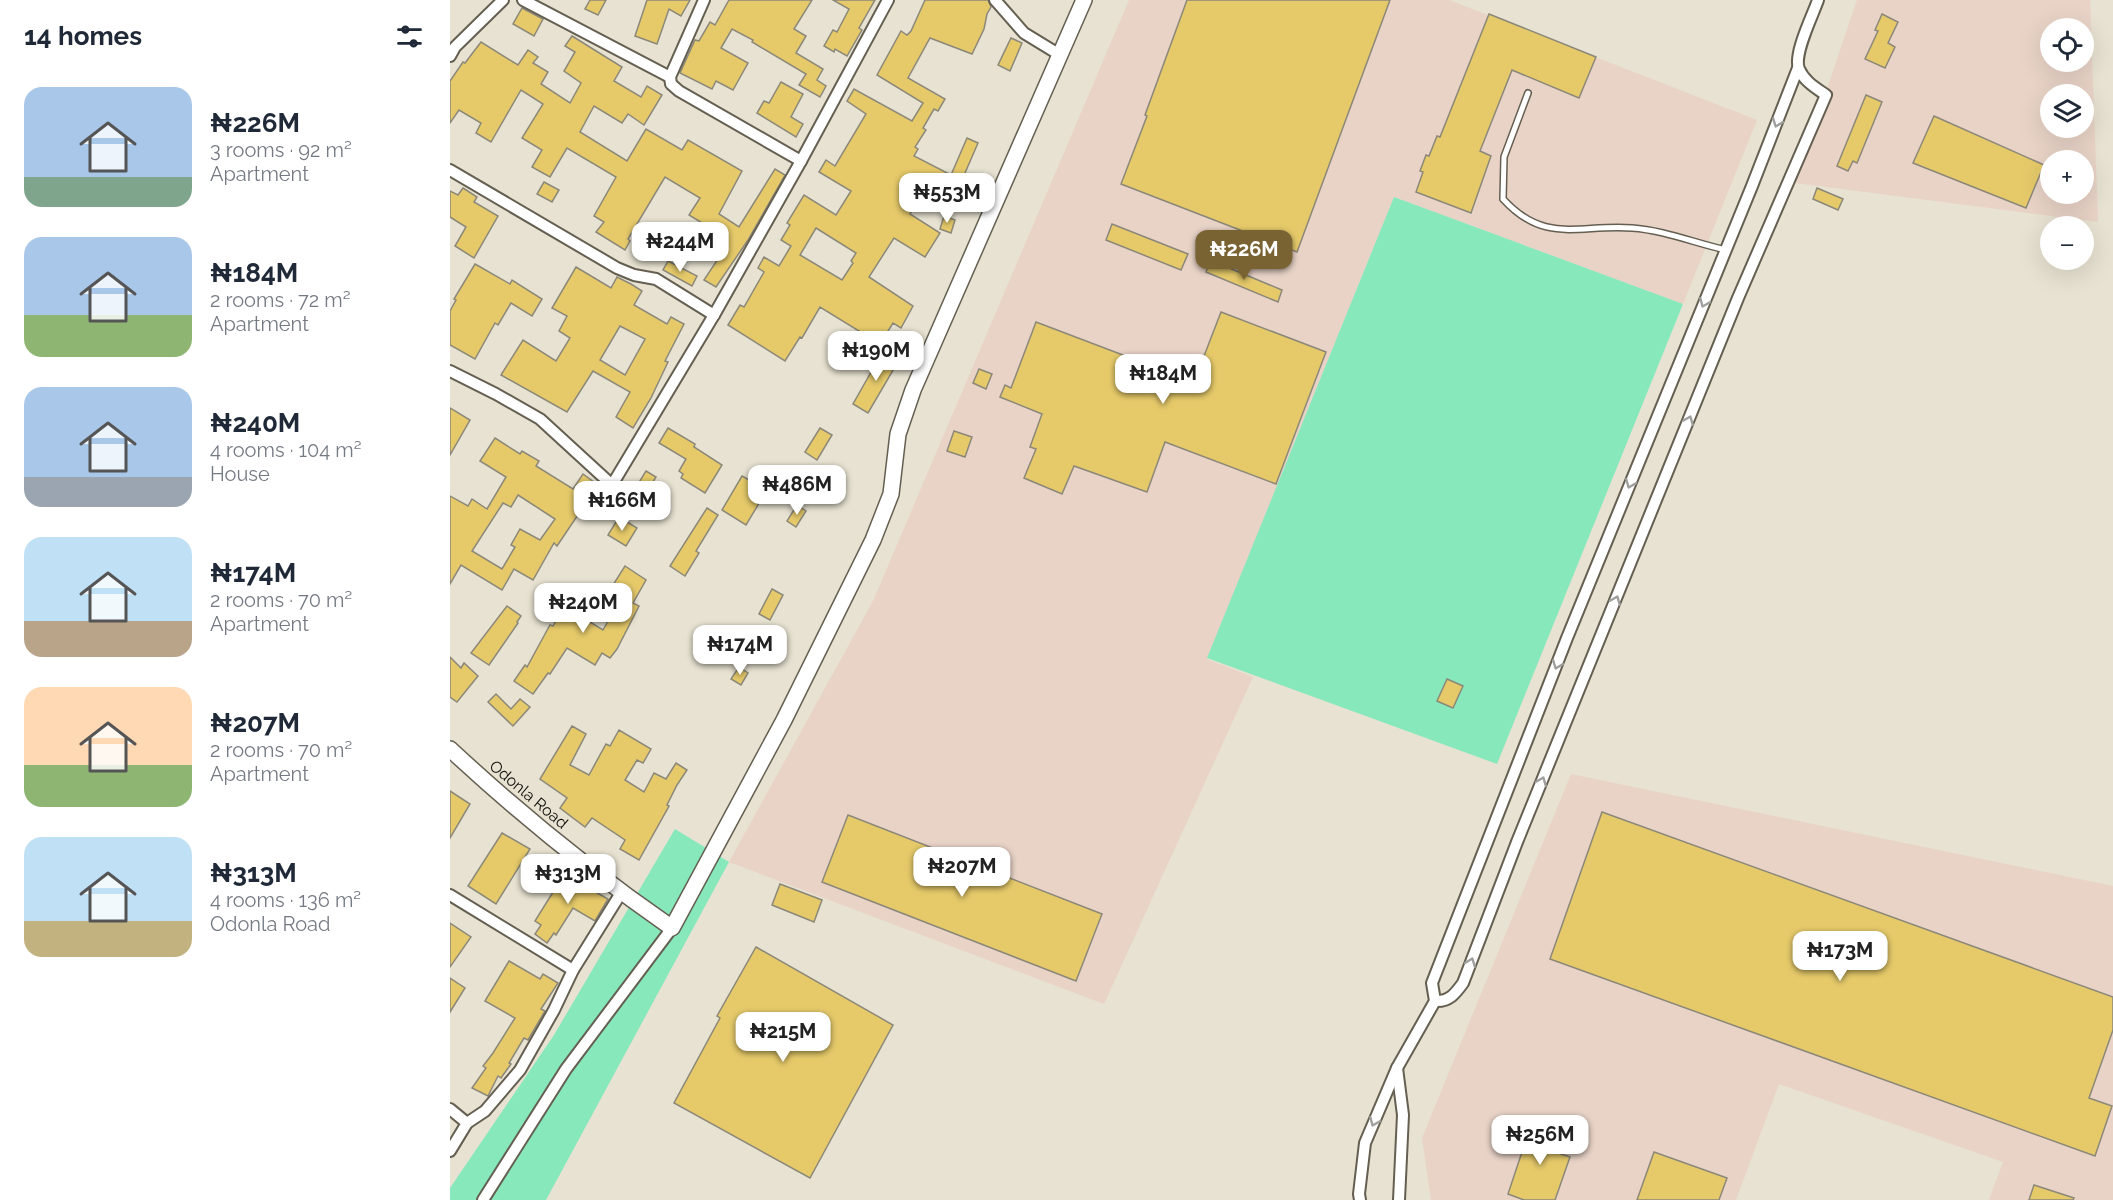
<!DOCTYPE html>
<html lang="en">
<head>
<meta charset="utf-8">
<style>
	body { margin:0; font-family:Raleway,sans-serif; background:#f2f2f3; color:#1f2937; height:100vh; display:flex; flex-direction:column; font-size:22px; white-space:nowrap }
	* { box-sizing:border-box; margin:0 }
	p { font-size:20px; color:#747a83 }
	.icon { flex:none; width:33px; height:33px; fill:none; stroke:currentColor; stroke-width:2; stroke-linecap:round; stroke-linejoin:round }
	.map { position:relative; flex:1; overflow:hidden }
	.details { display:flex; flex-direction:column; background:#fff; width:450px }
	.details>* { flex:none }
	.controls { position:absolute; left:1590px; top:18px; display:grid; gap:12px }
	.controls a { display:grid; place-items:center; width:54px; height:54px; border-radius:50%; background:#fff; box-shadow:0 6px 24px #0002; font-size:30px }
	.price { position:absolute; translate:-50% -51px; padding:0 14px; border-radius:12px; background:#fff; color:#222; font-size:20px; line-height:39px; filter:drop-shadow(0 2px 3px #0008) }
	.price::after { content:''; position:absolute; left:50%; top:36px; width:18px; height:14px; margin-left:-9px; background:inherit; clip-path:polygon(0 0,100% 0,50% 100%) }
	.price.active { background:#7a6333; color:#fff }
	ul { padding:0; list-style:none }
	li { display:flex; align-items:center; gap:18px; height:150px; padding:0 24px }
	li span { display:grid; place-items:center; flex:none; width:168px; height:120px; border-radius:18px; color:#555 }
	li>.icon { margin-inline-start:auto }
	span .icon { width:72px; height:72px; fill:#fffc; stroke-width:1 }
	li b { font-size:26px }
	h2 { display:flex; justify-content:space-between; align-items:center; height:72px; padding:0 24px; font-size:26px }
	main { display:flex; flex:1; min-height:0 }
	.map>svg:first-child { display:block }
</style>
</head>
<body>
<main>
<section class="details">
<h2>14 homes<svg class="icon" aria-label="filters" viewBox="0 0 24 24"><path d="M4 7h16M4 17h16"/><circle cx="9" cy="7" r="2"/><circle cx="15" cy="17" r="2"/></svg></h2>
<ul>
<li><span style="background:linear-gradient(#a9c7e8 75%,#7fa58c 0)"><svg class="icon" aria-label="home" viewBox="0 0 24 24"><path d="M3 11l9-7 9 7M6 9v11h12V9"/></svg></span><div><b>₦226M</b><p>3 rooms · 92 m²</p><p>Apartment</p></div></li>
<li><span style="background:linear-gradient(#a9c7e8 65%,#8fb573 0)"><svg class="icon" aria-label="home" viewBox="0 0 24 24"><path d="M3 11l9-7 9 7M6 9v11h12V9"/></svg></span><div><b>₦184M</b><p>2 rooms · 72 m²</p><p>Apartment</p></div></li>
<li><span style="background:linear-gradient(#a9c7e8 75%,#9aa5b1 0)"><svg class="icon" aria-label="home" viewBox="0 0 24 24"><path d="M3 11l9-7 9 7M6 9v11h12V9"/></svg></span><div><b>₦240M</b><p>4 rooms · 104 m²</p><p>House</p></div></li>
<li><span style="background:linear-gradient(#bfe0f5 70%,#b9a48a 0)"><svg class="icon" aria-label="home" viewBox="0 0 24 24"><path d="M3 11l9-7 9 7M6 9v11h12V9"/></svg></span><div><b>₦174M</b><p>2 rooms · 70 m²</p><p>Apartment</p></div></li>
<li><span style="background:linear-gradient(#ffd9b3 65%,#8fb573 0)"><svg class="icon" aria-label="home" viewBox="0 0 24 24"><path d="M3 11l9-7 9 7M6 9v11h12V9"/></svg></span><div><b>₦207M</b><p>2 rooms · 70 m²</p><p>Apartment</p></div></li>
<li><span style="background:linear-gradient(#bfe0f5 70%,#c2b280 0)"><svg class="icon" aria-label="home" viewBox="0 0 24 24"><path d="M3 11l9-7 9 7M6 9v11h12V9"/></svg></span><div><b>₦313M</b><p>4 rooms · 136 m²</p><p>Odonla Road</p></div></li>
</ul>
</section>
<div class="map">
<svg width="1663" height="1200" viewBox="0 0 1663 1200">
	<rect width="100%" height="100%" fill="#e7e2d1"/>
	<g fill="#e9d3c7" fill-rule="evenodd">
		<path d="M679,0H999L1307,120L1233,304L944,197L757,659L803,677L654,1004L279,862L423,601Z"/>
		<path d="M1407,0H1640L1648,222L1345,183ZM1600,28H1634V62H1600ZM1600,94H1634V128H1600ZM1600,160H1634V194H1600Z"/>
		<path d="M1121,774L1663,886V1200H1539L1553,1162L1329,1084L1286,1200H981L972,1138Z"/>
	</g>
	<g fill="#87e8bc">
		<path d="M944,197L1233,304L1047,764L757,658Z"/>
		<path d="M225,829L279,862L96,1200H0V1188L104,1035Z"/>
	</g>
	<g fill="#e6ca6a" stroke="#8c8879" stroke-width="1.5" fill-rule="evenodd">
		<path d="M140,0H156L148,15L135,9Z"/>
		<path d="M197,0H240L231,16L219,9L207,44L185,36Z"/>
		<path d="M279,0H362L344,29L356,36L346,53L373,69L367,80L376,86L370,97L349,85L356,74L302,42L303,40L282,29L271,48L298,63L283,90L266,81L262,89L230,73L245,40L249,41L260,22L265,25Z"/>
		<path d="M383,0H425L409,28L412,30L397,56L385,49L384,52L374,46L383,30L387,32L399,9Z"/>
		<path d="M475,0H538L541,7L537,14L534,29L522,54L480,38L458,78L495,99L488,111L484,109L473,128L476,130L465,147L468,149L464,156L501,175L517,138L528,143L512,180L517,183L510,197L480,181L460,214L490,233L475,257L444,238L419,277L463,306L451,328L443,323L430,344L370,307L352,338L350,337L335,361L278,325L290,305L294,307L314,272L308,268L314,257L329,266L341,246L331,240L340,225L337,223L354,195L386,215L401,191L369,172L376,160L385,166L416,114L397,101L404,89L462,121L473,103L427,75L451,31L457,35L461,31ZM366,228L406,253L401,261L403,263L392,280L350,255Z"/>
		<path d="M737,0H940L847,252L671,184L697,116L695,115Z"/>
		<path d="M72,8L93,19L84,36L63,24Z"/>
		<path d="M1039,14L1146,57L1129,98L1062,70L1030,151L1041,156L1021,213L966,192L973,172L970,171L976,155L979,156L987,136L990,137Z"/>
		<path d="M1432,14L1448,22L1438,43L1445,47L1435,68L1415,59L1428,31L1425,30Z"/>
		<path d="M122,36L172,67L164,81L191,97L197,86L212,95L194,125L178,114L172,123L144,106L130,132L177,161L196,129L232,150L238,140L292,171L269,214L289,227L325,169L335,175L298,240L266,287L254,280L268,259L255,250L267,232L239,215L250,198L215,177L178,239L180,241L175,250L146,232L154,222L144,216L166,177L117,148L100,177L82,167L92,150L72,138L93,104L71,90L41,142L26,133L31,123L9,110L0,123V81L13,62L15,63L31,42L68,65L78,50L88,57L83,63L98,72L91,84L120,103L131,83L114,71L125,52L115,46Z"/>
		<path d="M561,38L572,43L560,71L548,65Z"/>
		<path d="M331,82L353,94L341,117L353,124L346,137L307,113L314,101L319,103Z"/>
		<path d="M1416,95L1432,102L1407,163L1403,161L1398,171L1387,166Z"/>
		<path d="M1484,116L1594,165L1576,208L1463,163Z"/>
		<path d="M94,182L109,190L102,202L87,194Z"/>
		<path d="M13,188L27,197L24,202L48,216L24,258L5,246L16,227L0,217V191L8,195Z"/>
		<path d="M1367,188L1393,199L1388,210L1363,199Z"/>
		<path d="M494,216L505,220L501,233L490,229Z"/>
		<path d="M662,224L738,254L731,270L656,240Z"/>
		<path d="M760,260L832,290L828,302L756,272Z"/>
		<path d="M218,261L247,276L242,286L213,270Z"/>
		<path d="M25,264L60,284L62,280L92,299L82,316L61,303L48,325L45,323L25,359L0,345V311L6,300L4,299Z"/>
		<path d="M126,267L161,288L167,277L181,284L192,291L184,305L217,324L221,317L234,324L215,361L218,362L201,398L183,428L166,417L180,392L143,371L117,412L51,375L73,340L106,361L120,338L109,331L117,316L102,308ZM170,326L195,339L175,375L150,360Z"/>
		<path d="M771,312L876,352L826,484L715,442L697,492L624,466L612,494L574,478L586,449L580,447L592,414L550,397L555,385L561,388L586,322L744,382Z"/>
		<path d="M433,351L449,360L418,413L403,404Z"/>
		<path d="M529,369L542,374L536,389L523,383Z"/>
		<path d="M0,408L20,420L0,455Z"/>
		<path d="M218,428L245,444L244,447L272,465L255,493L231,478L233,474L229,471L236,459L209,443Z"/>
		<path d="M370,428L382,435L367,460L355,452Z"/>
		<path d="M504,431L522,437L515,457L497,451Z"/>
		<path d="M45,438L70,454L72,451L89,461L86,466L123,489L133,474L148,485L107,546L104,543L83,580L64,569L52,590L11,565L0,584V496L18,506L22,499L37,509L56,477L30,461ZM68,495L105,519L90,540L70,529L61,545L65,547L52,569L22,551L53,503L61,507Z"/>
		<path d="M196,471L206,477L198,490L188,484Z"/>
		<path d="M292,476L317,490L296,525L272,510Z"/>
		<path d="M347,505L356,511L346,527L337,521Z"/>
		<path d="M257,508L268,515L246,551L249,553L235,576L220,566Z"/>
		<path d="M169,517L187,528L176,546L158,535Z"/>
		<path d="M175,566L196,580L183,603L189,606L167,649L160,658L152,653L145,665L117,648L100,674L98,673L83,694L64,681L75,665L77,667L95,634L100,625L103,626L114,606L153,630L174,592L163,585Z"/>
		<path d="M322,589L333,595L320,620L309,614Z"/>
		<path d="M57,606L71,616L67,622L68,623L39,665L21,653Z"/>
		<path d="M0,657L11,668L14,663L28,676L7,702L0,697Z"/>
		<path d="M289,667L298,673L291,685L281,679Z"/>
		<path d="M997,679L1013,686L1003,708L987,701Z"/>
		<path d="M46,694L61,709L70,699L80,707L63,726L38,702Z"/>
		<path d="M122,726L136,734L120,765L139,775L156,744L160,746L169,730L201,749L193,763L187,760L175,780L194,792L204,773L216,779L226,763L237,770L227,785L217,805L219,806L189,860L170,849L175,840L142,818L135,827L110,808L117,798L90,779Z"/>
		<path d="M0,791L20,804L0,838Z"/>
		<path d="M1152,812L1663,997V1030L1639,1098L1662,1106L1645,1156L1100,959Z"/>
		<path d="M398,815L652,914L626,981L372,882Z"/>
		<path d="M52,833L80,849L46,904L18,886Z"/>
		<path d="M117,866L130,875L126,881L158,899L145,921L123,908L106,935L104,933L97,943L85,934L91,925L85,921L113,876L111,874Z"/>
		<path d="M330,884L372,900L364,922L322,905Z"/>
		<path d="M0,923L21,937L0,967Z"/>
		<path d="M306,947L443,1025L360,1178L224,1103L270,1018L267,1016Z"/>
		<path d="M59,961L90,979L93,974L108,983L91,1009L95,1011L78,1040L74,1038L59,1063L61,1064L51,1078L48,1076L38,1096L22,1088L36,1068L33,1066L43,1053L65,1018L35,1001Z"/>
		<path d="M0,978L15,988L0,1012Z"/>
		<path d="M1075,1125L1116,1139L1111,1154L1120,1157L1105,1200H1074L1058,1194L1076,1140L1070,1138Z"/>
		<path d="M1204,1152L1277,1178L1269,1200H1187Z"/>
		<path d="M1584,1185L1624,1198L1623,1200H1579Z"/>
	</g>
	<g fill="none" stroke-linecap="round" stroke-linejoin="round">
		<defs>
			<path id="lane" d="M1078,93L1054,157L1053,199C1095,245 1129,224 1182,228C1213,230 1245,243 1276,250"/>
			<g id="street">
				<path d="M73,0L220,77"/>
				<path d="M254,0L220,77L221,84L229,91L351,161"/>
				<path d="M545,0L574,33L610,55"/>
				<path d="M0,56L5,47L53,0"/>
				<path d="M0,170L167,268L184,275L206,279L264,315"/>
				<path d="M0,371L46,394L90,419L162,485L264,315L351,161L438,0"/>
				<path d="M0,895L123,970"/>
				<path d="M985,1001C999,1002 1005,994 1013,983L1067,842L1288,298L1376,95C1366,88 1354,81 1349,69C1343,54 1363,15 1368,0"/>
				<path d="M947,1068L953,1115L949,1200"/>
				<path d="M0,1109L17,1123"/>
				<path d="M0,1151L17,1123L35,1111L70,1070L104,1010L123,970L171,893"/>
				<path d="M33,1200L116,1069L222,928"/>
				<path d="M910,1200L909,1194L915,1143L947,1068L985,1001L982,983L1117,638L1302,186L1348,68"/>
			</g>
			<path id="secondary" d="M0,749C70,814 144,874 222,928L334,720L423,540L441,494L448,434L463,390L634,0"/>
		</defs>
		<use href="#lane" stroke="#645f51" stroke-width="8"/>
		<use href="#street" stroke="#645f51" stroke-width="14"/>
		<use href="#secondary" stroke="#645f51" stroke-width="18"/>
		<use href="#lane" stroke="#fff" stroke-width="5"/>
		<use href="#street" stroke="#fff" stroke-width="10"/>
		<use href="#secondary" stroke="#fff" stroke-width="15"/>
	</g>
	<defs><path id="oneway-chevron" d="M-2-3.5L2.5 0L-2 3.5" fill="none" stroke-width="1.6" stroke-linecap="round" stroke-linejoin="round" transform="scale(1.5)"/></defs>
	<g stroke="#9f9f9d">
		<use href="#oneway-chevron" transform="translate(1327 123) rotate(111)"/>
		<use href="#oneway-chevron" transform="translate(1254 303) rotate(113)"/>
		<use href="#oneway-chevron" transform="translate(1239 420) rotate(-68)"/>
		<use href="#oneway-chevron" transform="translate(1180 484) rotate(112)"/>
		<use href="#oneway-chevron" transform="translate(1166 600) rotate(-68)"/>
		<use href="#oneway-chevron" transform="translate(1107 665) rotate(111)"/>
		<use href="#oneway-chevron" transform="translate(1092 781) rotate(-68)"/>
		<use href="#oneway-chevron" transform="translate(1021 962) rotate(-69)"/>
		<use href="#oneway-chevron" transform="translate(924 1122) rotate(113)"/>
	</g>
	<g text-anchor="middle" stroke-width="5" stroke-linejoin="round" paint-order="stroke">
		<g font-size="16" fill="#100e09" stroke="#e7e2d1">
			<text transform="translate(79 794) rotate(40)" y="6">Odonla Road</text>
		</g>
	</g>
</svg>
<div class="controls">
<a><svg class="icon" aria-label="locate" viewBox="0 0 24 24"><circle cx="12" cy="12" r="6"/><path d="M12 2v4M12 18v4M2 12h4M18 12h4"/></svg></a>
<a><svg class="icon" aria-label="layers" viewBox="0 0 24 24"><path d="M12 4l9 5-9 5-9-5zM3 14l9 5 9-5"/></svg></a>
<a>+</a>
<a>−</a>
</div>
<b class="price" style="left:497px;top:224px">₦553M</b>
<b class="price" style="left:230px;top:273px">₦244M</b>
<b class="price active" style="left:794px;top:281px">₦226M</b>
<b class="price" style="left:426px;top:382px">₦190M</b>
<b class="price" style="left:713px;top:405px">₦184M</b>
<b class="price" style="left:347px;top:516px">₦486M</b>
<b class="price" style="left:172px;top:532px">₦166M</b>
<b class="price" style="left:133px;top:634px">₦240M</b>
<b class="price" style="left:290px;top:676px">₦174M</b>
<b class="price" style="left:512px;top:898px">₦207M</b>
<b class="price" style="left:118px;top:905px">₦313M</b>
<b class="price" style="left:1390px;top:982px">₦173M</b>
<b class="price" style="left:333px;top:1063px">₦215M</b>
<b class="price" style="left:1090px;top:1166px">₦256M</b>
</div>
</main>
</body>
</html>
